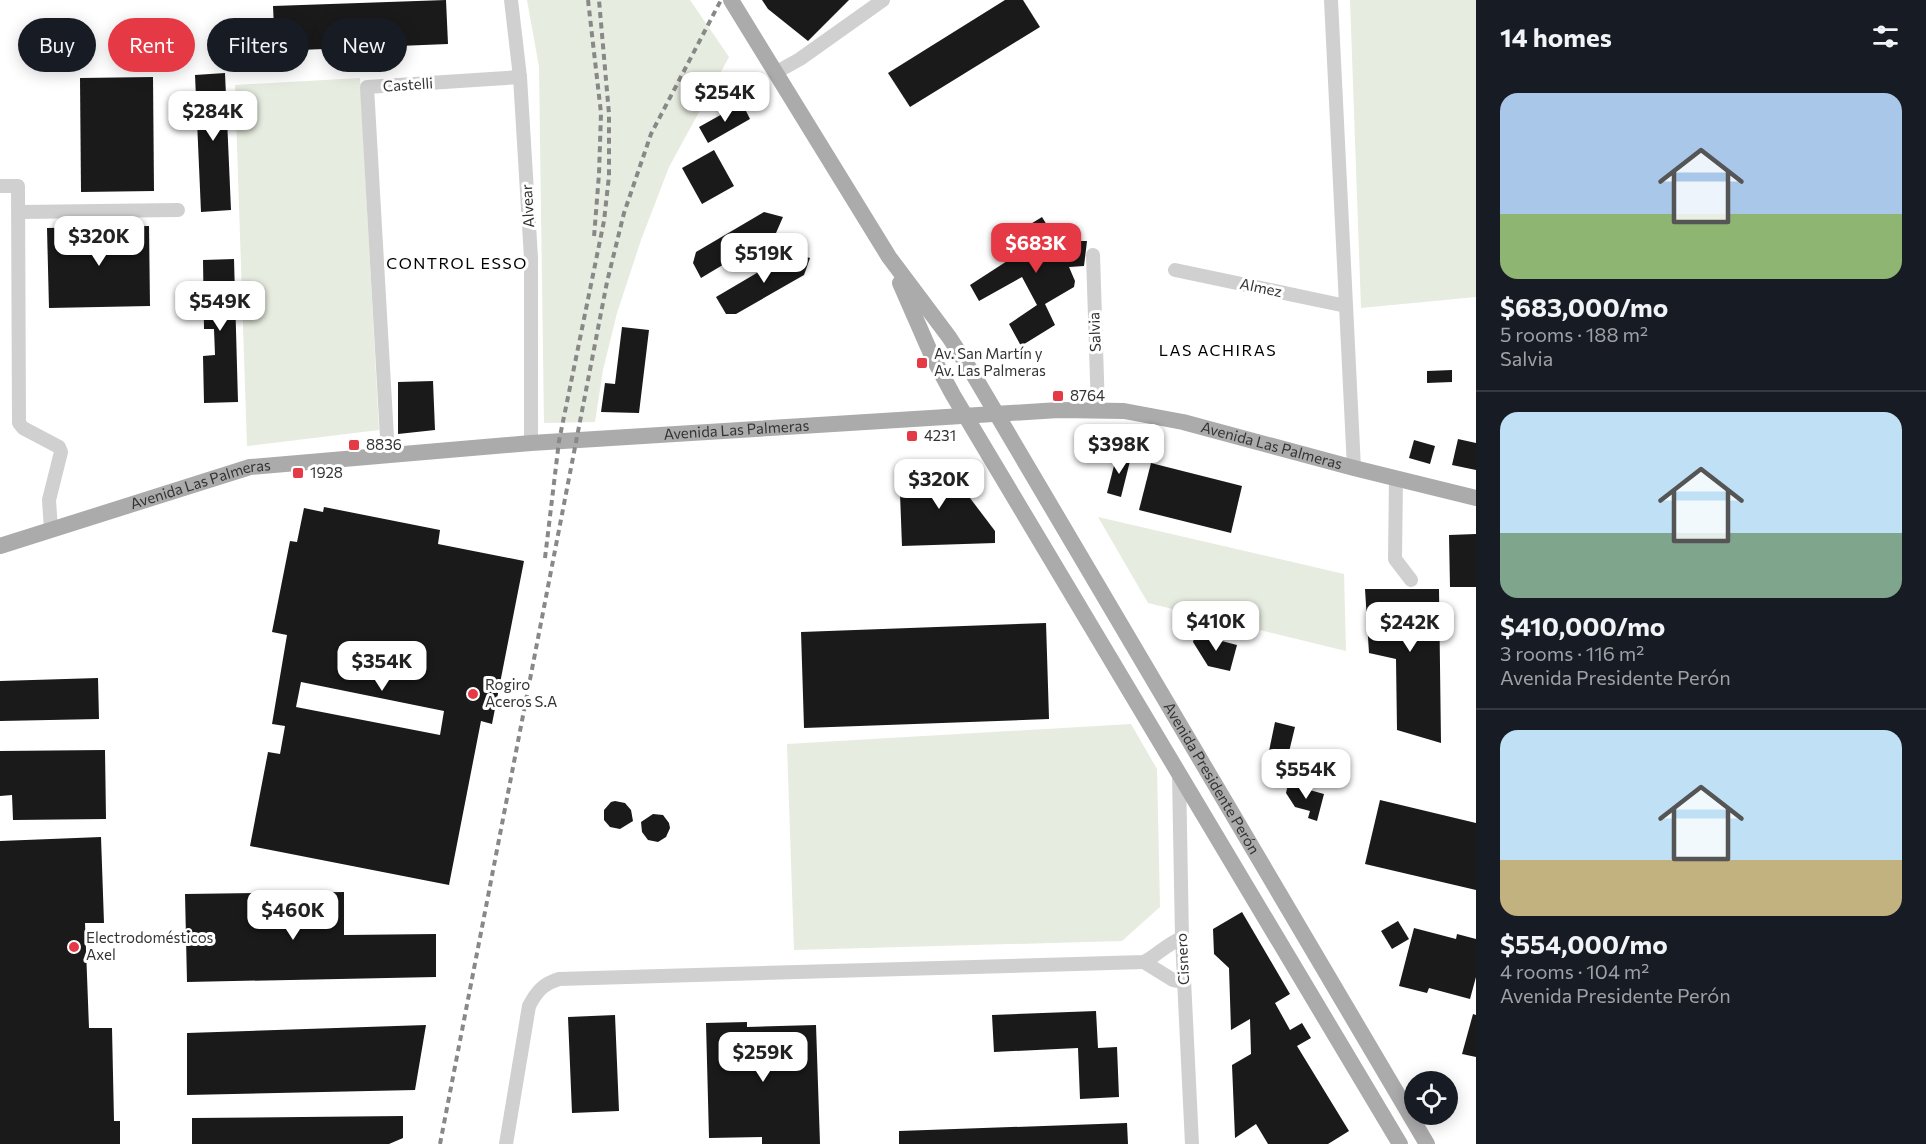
<!DOCTYPE html>
<html lang="en">
<head>
<meta charset="utf-8">
<style>
	body { margin:0; font-family:Commissioner,sans-serif; background:#242831; color:#f1f3f6; height:100vh; display:flex; flex-direction:column; font-size:22px; white-space:nowrap }
	* { box-sizing:border-box; margin:0 }
	p { font-size:20px; color:#9ea1a6 }
	.icon { flex:none; width:33px; height:33px; fill:none; stroke:currentColor; stroke-width:2; stroke-linecap:round; stroke-linejoin:round }
	.map { position:relative; flex:1; overflow:hidden }
	.side { display:flex; flex-direction:column; background:#171b24; width:450px }
	.side>* { flex:none }
	.guide { position:absolute; left:18px; top:18px; width:570px; height:54px; display:flex; gap:12px }
	.buttons { position:absolute; left:1404px; top:1071px; display:grid; gap:12px }
	.buttons a { display:grid; place-items:center; width:54px; height:54px; border-radius:50%; background:#171b24; box-shadow:0 3px 15px #0003; font-size:30px }
	.price { position:absolute; translate:-50% -51px; padding:0 14px; border-radius:12px; background:#fff; color:#222; font-size:20px; line-height:39px; filter:drop-shadow(0 2px 3px #0008) }
	.price::after { content:''; position:absolute; left:50%; top:36px; width:18px; height:14px; margin-left:-9px; background:inherit; clip-path:polygon(0 0,100% 0,50% 100%) }
	.price.selected { background:#e63946; color:#fff }
	ul { padding:0; list-style:none }
	li { display:grid; align-content:center; gap:12px; height:318px; padding:0 24px }
	li+li { border-top:2px solid #363941 }
	li span { display:grid; place-items:center; height:186px; border-radius:18px; color:#555 }
	li>.icon { margin-inline-start:auto }
	span .icon { width:108px; height:108px; fill:#fffc; stroke-width:1 }
	li b { font-size:26px }
	h2 { display:flex; justify-content:space-between; align-items:center; height:72px; padding:0 24px; font-size:26px }
	.tag { padding:0 21px; border-radius:27px; background:#171b24; box-shadow:0 3px 15px #0003; font-size:21px; line-height:54px }
	.tag.selected { background:#e63946; color:#fff }
	main { display:flex; flex:1; min-height:0 }
	.map>svg:first-child { display:block }
</style>
</head>
<body>
<main>
<div class="map">
<svg width="1476" height="1144" viewBox="0 0 1476 1144">
	<rect width="100%" height="100%" fill="#fff"/>
	<g fill="#e6ecdf">
		<path d="M527,0H690L729,57L669,167L641,240L617,313L603,370L595,422L544,423L539,67Z"/>
		<path d="M1350,0H1476V297L1361,308Z"/>
		<path d="M360,78L379,430L247,446L235,85Z"/>
		<path d="M1098,517L1344,574L1346,651L1148,603Z"/>
		<path d="M1131,724L1157,769L1160,907L1122,941L794,950L787,744Z"/>
	</g>
	<g fill="#1a1a1a" fill-rule="evenodd">
		<path d="M446,0L448,44L275,51L273,6Z"/>
		<path d="M762,0H849L808,41L768,9Z"/>
		<path d="M1005,0H1023L1040,27L910,107L888,73Z"/>
		<path d="M225,73L231,210L201,212L195,75Z"/>
		<path d="M153,77L154,191L81,192L80,78Z"/>
		<path d="M742,103L750,119L708,143L699,127Z"/>
		<path d="M714,150L734,186L702,204L682,168Z"/>
		<path d="M764,212L783,217L776,233L701,278L693,263L696,252Z"/>
		<path d="M1042,217L1050,230L1056,229L1059,236L1069,230L1078,241H1087L1084,266L1069,267L1075,281L1074,287L1045,304L1055,325L1021,346L1009,324L1037,305L1022,277L979,301L970,285L1018,254L1008,238Z"/>
		<path d="M149,226L150,306L49,308L47,228Z"/>
		<path d="M791,253L810,258L804,275L736,314H726L716,297Z"/>
		<path d="M234,259L238,402L204,403L203,356L215,355L214,329H204L203,260Z"/>
		<path d="M622,327L649,330L639,413L601,412L605,383L615,384Z"/>
		<path d="M1452,370V382L1427,383V371Z"/>
		<path d="M433,381L435,430L398,434V382Z"/>
		<path d="M1458,439L1476,443V470L1452,465Z"/>
		<path d="M1414,440L1435,446L1430,464L1409,458Z"/>
		<path d="M1117,454L1131,457L1121,497L1107,493Z"/>
		<path d="M1151,463L1242,486L1231,533L1139,510Z"/>
		<path d="M945,465L995,531V543L902,546L899,467Z"/>
		<path d="M324,507L440,530L438,544L524,561L492,724L481,721L449,885L250,846L268,752L280,754L285,726L272,724L287,635L272,632L290,541L297,542L304,508L323,512ZM301,682L444,711L440,735L296,707Z"/>
		<path d="M1476,534V587H1450L1449,535Z"/>
		<path d="M1365,589H1439L1441,743L1397,730L1396,659L1369,653Z"/>
		<path d="M1046,623L1049,719L804,728L801,632Z"/>
		<path d="M1195,634L1237,645L1230,671L1208,666L1193,642Z"/>
		<path d="M98,678L99,719L0,721V681Z"/>
		<path d="M1275,722L1295,727L1288,756L1269,751Z"/>
		<path d="M105,750L106,819L13,820L12,795L0,796V751Z"/>
		<path d="M1288,784L1324,794L1317,821L1308,818L1310,811L1295,807L1286,793Z"/>
		<path d="M1380,800L1476,823V890L1365,864Z"/>
		<path d="M615,801L625,803L631,810L633,821L620,829L610,827L604,820V810L611,802Z"/>
		<path d="M653,814L663,815L669,823L670,828L666,837L658,842L648,840L642,832L641,822Z"/>
		<path d="M101,837L104,923H85L89,1028H112L114,1121H120V1144H0V841Z"/>
		<path d="M344,892V935L436,934V977L187,982L185,894Z"/>
		<path d="M1242,912L1290,994L1275,1003L1290,1030L1302,1023L1311,1038L1297,1046L1349,1131L1328,1144H1268L1256,1124L1235,1138L1232,1065L1251,1054L1250,1019L1231,1030L1229,968L1214,954L1213,929Z"/>
		<path d="M1398,921L1409,939L1392,949L1381,931Z"/>
		<path d="M1414,928L1456,939L1457,934L1476,939V977L1470,999L1429,988L1427,993L1399,986Z"/>
		<path d="M1096,1011L1098,1048L1117,1047L1119,1097L1080,1099L1078,1048L994,1052L992,1015Z"/>
		<path d="M1473,1014L1476,1015V1057L1462,1054Z"/>
		<path d="M615,1015L619,1111L572,1113L568,1017Z"/>
		<path d="M747,1022V1027L816,1025L820,1144H762V1137L709,1138L706,1023Z"/>
		<path d="M426,1025L415,1090L187,1095V1033Z"/>
		<path d="M403,1116V1138L389,1144H192V1118Z"/>
		<path d="M1127,1123L1128,1144H899V1131Z"/>
	</g>
	<g fill="none" stroke-linecap="round" stroke-linejoin="round">
		<g stroke="#d0d0d0" stroke-width="14">
			<path d="M511,0L520,77L531,258V443"/>
			<path d="M1331,0L1354,468"/>
			<path d="M775,73L800,59L883,0"/>
			<path d="M0,186H18L19,423L23,428L59,447L61,452L49,500L51,530"/>
			<path d="M20,212L178,210"/>
			<path d="M1093,255L1098,410"/>
			<path d="M1175,270L1346,306"/>
			<path d="M388,455L367,87L520,77"/>
			<path d="M1396,478L1395,559L1411,580"/>
			<path d="M1179,774L1182,938L1192,1144"/>
			<path d="M1144,962L1173,980L1184,982"/>
			<path d="M506,1144L529,1006C537,991 543,984 559,979L1144,962C1157,955 1167,944 1182,938"/>
		</g>
		<g stroke="#ababab" stroke-width="16">
			<path id="s1" d="M731,0L889,257L949,337L973,374L1427,1144"/>
			<path d="M900,283L932,356L953,395L1400,1144"/>
			<path id="s2" d="M0,546L250,467L531,443L1059,410L1124,411L1183,422L1354,468L1476,498"/>
		</g>
		<g stroke="#888" stroke-width="4" stroke-dasharray="6 4.5" stroke-linecap="butt">
			<path d="M588,0L601,113L599,174L594,237"/>
			<path d="M545,558L559,441L604,221L609,176V114L599,0"/>
			<path d="M440,1144L607,282L624,213L651,134L721,0"/>
		</g>
	</g>
	<g fill="#e63946" stroke="#fff" stroke-width="2">
		<rect x="916" y="357" width="12" height="12" rx="3"/>
		<rect x="1052" y="390" width="12" height="12" rx="3"/>
		<rect x="906" y="430" width="12" height="12" rx="3"/>
		<rect x="348" y="439" width="12" height="12" rx="3"/>
		<rect x="292" y="467" width="12" height="12" rx="3"/>
		<circle cx="473" cy="694" r="6"/>
		<circle cx="74" cy="947" r="6"/>
	</g>
	<g text-anchor="middle" stroke-width="6" stroke-linejoin="round" paint-order="stroke">
		<g font-size="15" fill="#333" stroke="#fff">
			<text transform="translate(408 85) rotate(-4)" y="5">Castelli</text>
			<text transform="translate(528 206) rotate(-93)" y="5">Alvear</text>
			<text transform="translate(1261 288) rotate(12)" y="5">Almez</text>
			<text transform="translate(1095 332) rotate(-92)" y="5">Salvia</text>
			<text dy="5" stroke="none"><textPath href="#s2" startOffset="750">Avenida Las Palmeras</textPath></text>
			<text dy="5" stroke="none"><textPath href="#s2" startOffset="1290">Avenida Las Palmeras</textPath></text>
			<text dy="5" stroke="none"><textPath href="#s2" startOffset="210">Avenida Las Palmeras</textPath></text>
			<text dy="5" stroke="none"><textPath href="#s1" startOffset="915">Avenida Presidente Perón</textPath></text>
			<text transform="translate(1183 959) rotate(-93)" y="5">Cisnero</text>
		</g>
		<g font-size="15" fill="#333" stroke="#fff" text-anchor="start">
			<text x="934" y="359">Av. San Martín y<tspan x="934" dy="17">Av. Las Palmeras</tspan></text>
			<text x="1070" y="401">8764</text>
			<text x="924" y="441">4231</text>
			<text x="366" y="450">8836</text>
			<text x="310" y="478">1928</text>
			<text x="485" y="690">Rogiro<tspan x="485" dy="17">Aceros S.A</tspan></text>
			<text x="86" y="943">Electrodomésticos<tspan x="86" dy="17">Axel</tspan></text>
		</g>
		<g font-size="16" letter-spacing="1.5" fill="#000" stroke="#fff">
			<text x="457" y="269">CONTROL ESSO</text>
			<text x="1218" y="356">LAS ACHIRAS</text>
		</g>
	</g>
</svg>
<div class="buttons">
<a><svg class="icon" aria-label="locate" viewBox="0 0 24 24"><circle cx="12" cy="12" r="6"/><path d="M12 2v4M12 18v4M2 12h4M18 12h4"/></svg></a>
</div>
<b class="price" style="left:725px;top:123px">$254K</b>
<b class="price" style="left:213px;top:142px">$284K</b>
<b class="price" style="left:99px;top:267px">$320K</b>
<b class="price selected" style="left:1036px;top:274px">$683K</b>
<b class="price" style="left:764px;top:284px">$519K</b>
<b class="price" style="left:220px;top:332px">$549K</b>
<b class="price" style="left:1119px;top:475px">$398K</b>
<b class="price" style="left:939px;top:510px">$320K</b>
<b class="price" style="left:1216px;top:652px">$410K</b>
<b class="price" style="left:1410px;top:653px">$242K</b>
<b class="price" style="left:382px;top:692px">$354K</b>
<b class="price" style="left:1306px;top:800px">$554K</b>
<b class="price" style="left:293px;top:941px">$460K</b>
<b class="price" style="left:763px;top:1083px">$259K</b>
<div class="guide">
<a class="tag">Buy</a>
<a class="tag selected">Rent</a>
<a class="tag">Filters</a>
<a class="tag">New</a>
</div>
</div>
<section class="side">
<h2>14 homes<svg class="icon" aria-label="filters" viewBox="0 0 24 24"><path d="M4 7h16M4 17h16"/><circle cx="9" cy="7" r="2"/><circle cx="15" cy="17" r="2"/></svg></h2>
<ul>
<li><span style="background:linear-gradient(#a9c7e8 65%,#8fb573 0)"><svg class="icon" aria-label="home" viewBox="0 0 24 24"><path d="M3 11l9-7 9 7M6 9v11h12V9"/></svg></span><div><b>$683,000/mo</b><p>5 rooms · 188 m²</p><p>Salvia</p></div></li>
<li><span style="background:linear-gradient(#bfe0f5 65%,#7fa58c 0)"><svg class="icon" aria-label="home" viewBox="0 0 24 24"><path d="M3 11l9-7 9 7M6 9v11h12V9"/></svg></span><div><b>$410,000/mo</b><p>3 rooms · 116 m²</p><p>Avenida Presidente Perón</p></div></li>
<li><span style="background:linear-gradient(#bfe0f5 70%,#c2b280 0)"><svg class="icon" aria-label="home" viewBox="0 0 24 24"><path d="M3 11l9-7 9 7M6 9v11h12V9"/></svg></span><div><b>$554,000/mo</b><p>4 rooms · 104 m²</p><p>Avenida Presidente Perón</p></div></li>
</ul>
</section>
</main>
</body>
</html>
